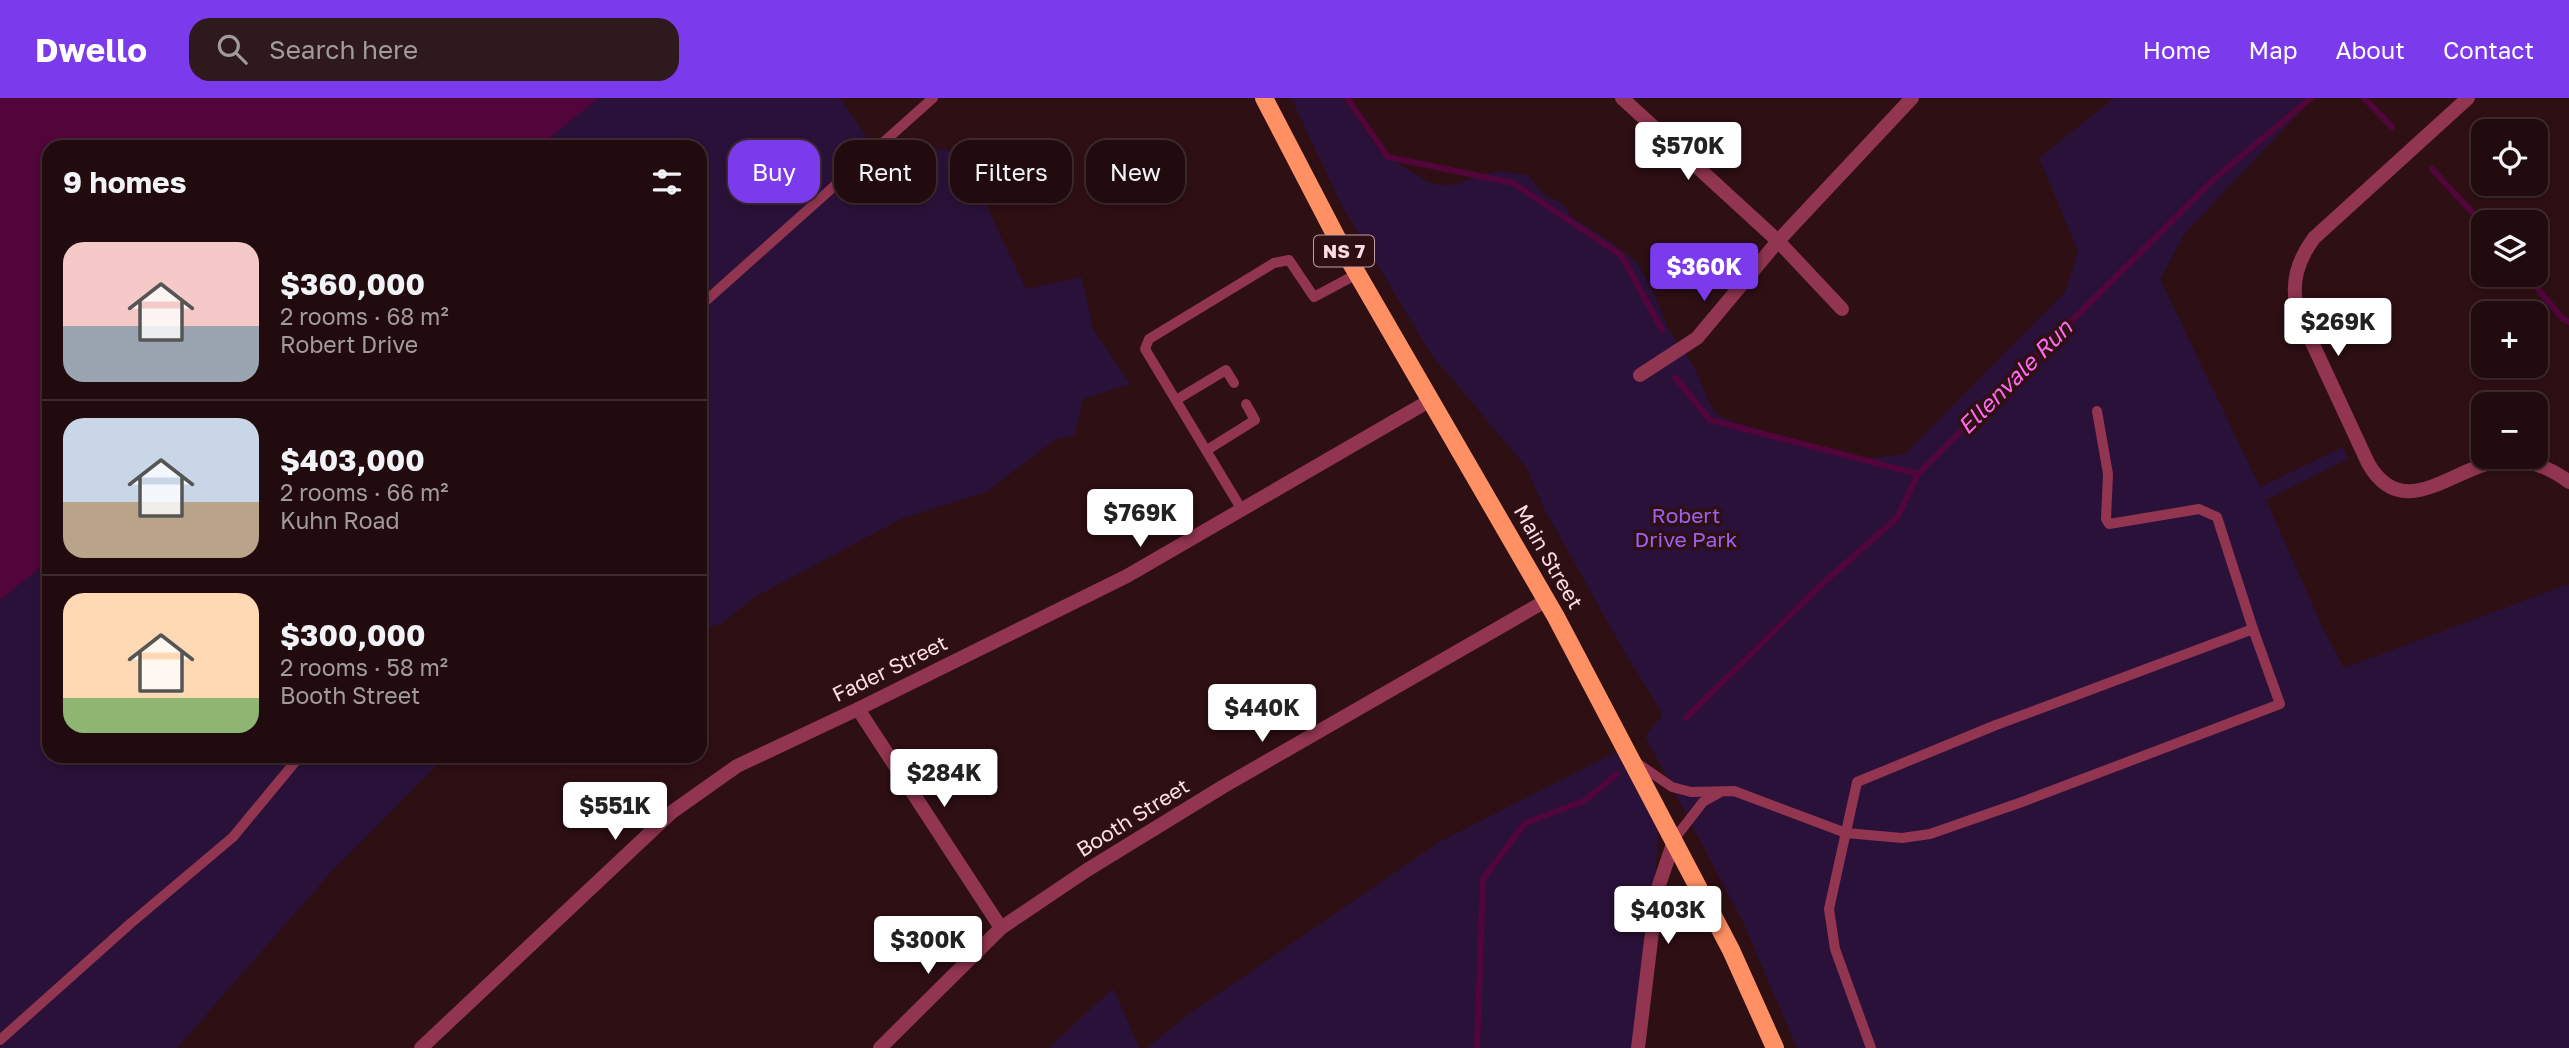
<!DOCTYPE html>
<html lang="en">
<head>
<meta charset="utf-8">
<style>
	body { margin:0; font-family:"Golos Text",sans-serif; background:#2e191d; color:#f1f3f6; height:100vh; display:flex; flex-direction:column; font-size:26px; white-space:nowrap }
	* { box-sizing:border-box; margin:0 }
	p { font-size:23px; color:#a29b9e }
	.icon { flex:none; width:38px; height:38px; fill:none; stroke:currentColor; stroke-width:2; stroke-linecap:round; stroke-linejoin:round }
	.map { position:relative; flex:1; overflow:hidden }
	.drawer { position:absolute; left:42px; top:42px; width:665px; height:623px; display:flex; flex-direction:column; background:#220b0f; border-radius:21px; box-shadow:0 4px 10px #0003,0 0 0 2px #3f2b2f }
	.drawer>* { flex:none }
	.guide { position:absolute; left:728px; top:42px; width:665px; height:63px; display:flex; gap:14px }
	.fabs { position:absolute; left:2471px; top:21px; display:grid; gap:14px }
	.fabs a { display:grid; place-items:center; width:77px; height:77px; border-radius:14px; background:#220b0f; box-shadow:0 4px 10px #0003,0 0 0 2px #3f2b2f; font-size:35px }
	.price { position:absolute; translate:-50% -60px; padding:0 16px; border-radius:7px; background:#fff; color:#222; font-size:23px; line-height:46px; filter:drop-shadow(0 2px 4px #0008) }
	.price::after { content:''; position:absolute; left:50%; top:42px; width:21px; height:16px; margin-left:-10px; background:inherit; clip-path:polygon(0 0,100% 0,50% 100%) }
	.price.active { background:#7c3aed; color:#fff }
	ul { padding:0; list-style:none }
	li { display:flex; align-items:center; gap:21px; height:175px; padding:0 21px }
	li+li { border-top:2px solid #3f2b2f }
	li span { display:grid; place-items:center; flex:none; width:196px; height:140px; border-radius:21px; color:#555 }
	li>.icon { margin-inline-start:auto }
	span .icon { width:84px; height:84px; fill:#fffc; stroke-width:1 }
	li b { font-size:30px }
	h2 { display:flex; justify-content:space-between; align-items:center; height:84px; padding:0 21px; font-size:30px }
	.pill { padding:0 24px; border-radius:21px; background:#220b0f; box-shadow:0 4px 10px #0003,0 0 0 2px #3f2b2f; font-size:24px; line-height:63px }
	.pill.active { background:#7c3aed; color:#fff }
	header { display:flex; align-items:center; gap:42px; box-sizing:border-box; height:98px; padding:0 35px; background:#7c3aed; color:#fff }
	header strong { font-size:33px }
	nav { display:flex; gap:38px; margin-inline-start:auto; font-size:24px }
	.search { width:490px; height:63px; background:#2e191d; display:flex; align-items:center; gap:18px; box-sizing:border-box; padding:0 24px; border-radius:21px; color:#a29b9e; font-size:26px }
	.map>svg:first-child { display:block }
</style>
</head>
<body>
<header>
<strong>Dwello</strong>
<div class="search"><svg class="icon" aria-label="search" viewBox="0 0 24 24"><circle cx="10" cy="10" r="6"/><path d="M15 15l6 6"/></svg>Search here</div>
<nav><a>Home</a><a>Map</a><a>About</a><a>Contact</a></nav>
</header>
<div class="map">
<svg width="2569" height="950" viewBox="0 0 2569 950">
	<rect width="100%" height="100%" fill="#2e0f14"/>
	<g fill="#2a1139">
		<path d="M599,0H840L868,41L961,54L1026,191L1082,179L1093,231L1130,286L1083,301L1075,337L1056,341L986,394L903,420L753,500L721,526L700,531V49H538Z"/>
		<path d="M1291,0H1343L1380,54L1428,84L1439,87H1453L1498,73L1528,77L1543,96L1564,107L1570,118L1607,141L1637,164L1653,193L1669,232L1693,267L1708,302L1716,315L1725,321L1829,355L1867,361L1905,356L2065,194L2078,153L2039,60L2114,0H2313L2185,135L2160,181L2260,389L2343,349L2348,361L2266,402L2322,528L2344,570L2569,486V950H1797L1744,826L1645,638L1662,618L1660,612L1625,555L1545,412L1526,369L1431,256L1340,104Z"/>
		<path d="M49,463V658H446L331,774L177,950H0V502Z"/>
		<path d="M1626,649L1660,718L1641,950H1147L1189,916L1439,744Z"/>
		<path d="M1113,890L1139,950H1049Z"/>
	</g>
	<path fill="#51053a" d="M0,0H599L538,49H49V463L0,502Z"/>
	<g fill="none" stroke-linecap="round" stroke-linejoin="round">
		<g stroke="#51053a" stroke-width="6">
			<path d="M1347,0L1388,59L1513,85L1622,158L1662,232"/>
			<path d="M2364,0L2392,29"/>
			<path d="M2432,71L2483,126"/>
			<path d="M2526,177L2563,221L2569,224"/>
			<path d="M1675,279L1710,322L1918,376L2215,80L2311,0"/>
			<path d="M1686,620L1822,486L1897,420L1918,376"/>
			<path d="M1477,950L1483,781L1525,725L1584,703L1617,676"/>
		</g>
		<g stroke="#923551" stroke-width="10">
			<path d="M700,208L933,0"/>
			<path d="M1176,302L1226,272L1234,285"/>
			<path d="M2097,313L2108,376L2106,421L2109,426L2199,411L2217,419L2253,531"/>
			<path d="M1207,352L1255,322L1246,306"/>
			<path d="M1242,412L1145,251L1149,241L1274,165L1289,162L1314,199L1357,176"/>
			<path d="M1637,665L1672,689L1691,694L1734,693L1846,735L1902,740L1930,736L2022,704L2280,606L2253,531L1996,627L1857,684L1829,811L1835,851L1871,950"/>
			<path d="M1675,740L1703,704L1719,695"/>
			<path d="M0,942L131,825L233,739L300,658"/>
		</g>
		<g stroke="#923551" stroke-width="14">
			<path d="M1622,0L1778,143L1842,211"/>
			<path d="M2468,0L2314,140C2297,163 2291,185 2297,212L2368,365C2402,426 2453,370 2498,363C2524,360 2548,368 2569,384"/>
			<path d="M1640,277L1697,240L1778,143L1912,0"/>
			<path d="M858,611L1001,830"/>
			<path d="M421,950L672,714L737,668L858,611L1127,478L1429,303"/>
			<path d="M880,950L1001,830L1087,772L1224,688L1547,502"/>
			<path d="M1638,950L1657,793L1675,740"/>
		</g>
		<path stroke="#ff9063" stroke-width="18" d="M1264,0L1340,146L1556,519L1731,852L1775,950"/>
	</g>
	<g text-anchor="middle" stroke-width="7" stroke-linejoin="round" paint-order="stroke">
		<rect fill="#2e0f14" stroke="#c09ea6" stroke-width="2" x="1314" y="137.5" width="60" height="31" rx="5"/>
		<g font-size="19" font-weight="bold" fill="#ffdce4">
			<text x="1344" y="160">NS 7</text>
		</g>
		<g font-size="21" fill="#9c62ee" stroke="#2e0f14">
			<text x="1686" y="425">Robert<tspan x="1686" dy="24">Drive Park</tspan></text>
		</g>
		<g font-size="21" fill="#ffdce4" stroke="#2e0f14">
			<text transform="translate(1548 459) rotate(60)" y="7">Main Street</text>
			<text transform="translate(890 571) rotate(-26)" y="7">Fader Street</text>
			<text transform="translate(1133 720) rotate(-32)" y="7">Booth Street</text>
		</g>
		<g font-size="23" font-style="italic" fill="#ff6aec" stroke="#2e0f14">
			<text transform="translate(2015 279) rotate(-45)" y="8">Ellenvale Run</text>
		</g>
	</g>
</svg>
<div class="fabs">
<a><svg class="icon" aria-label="locate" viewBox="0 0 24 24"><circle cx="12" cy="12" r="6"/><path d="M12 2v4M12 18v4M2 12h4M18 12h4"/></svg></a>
<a><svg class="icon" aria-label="layers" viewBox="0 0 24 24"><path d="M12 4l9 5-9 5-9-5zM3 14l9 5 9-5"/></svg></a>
<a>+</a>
<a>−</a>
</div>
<b class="price" style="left:1688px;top:84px">$570K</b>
<b class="price active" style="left:1704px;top:205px">$360K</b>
<b class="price" style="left:2338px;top:260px">$269K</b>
<b class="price" style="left:1140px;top:451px">$769K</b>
<b class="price" style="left:1262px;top:646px">$440K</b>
<b class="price" style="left:944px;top:711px">$284K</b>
<b class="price" style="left:615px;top:744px">$551K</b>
<b class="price" style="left:1668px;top:848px">$403K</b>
<b class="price" style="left:928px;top:878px">$300K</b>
<div class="guide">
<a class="pill active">Buy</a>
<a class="pill">Rent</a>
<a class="pill">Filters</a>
<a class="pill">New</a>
</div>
<section class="drawer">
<h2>9 homes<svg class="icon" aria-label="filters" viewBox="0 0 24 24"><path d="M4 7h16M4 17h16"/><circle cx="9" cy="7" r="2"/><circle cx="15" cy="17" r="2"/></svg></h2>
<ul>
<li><span style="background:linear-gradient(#f6c9c9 60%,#9aa5b1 0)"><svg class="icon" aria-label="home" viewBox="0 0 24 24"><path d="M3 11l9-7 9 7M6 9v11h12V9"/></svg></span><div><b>$360,000</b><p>2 rooms · 68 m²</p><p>Robert Drive</p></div></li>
<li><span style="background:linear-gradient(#c9d6e8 60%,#b9a48a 0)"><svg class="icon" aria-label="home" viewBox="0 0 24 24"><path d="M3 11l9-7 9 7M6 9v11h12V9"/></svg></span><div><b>$403,000</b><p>2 rooms · 66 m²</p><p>Kuhn Road</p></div></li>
<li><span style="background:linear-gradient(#ffd9b3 75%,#8fb573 0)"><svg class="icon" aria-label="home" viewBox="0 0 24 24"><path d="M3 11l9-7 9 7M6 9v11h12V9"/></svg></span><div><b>$300,000</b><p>2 rooms · 58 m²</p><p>Booth Street</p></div></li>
</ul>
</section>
</div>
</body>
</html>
